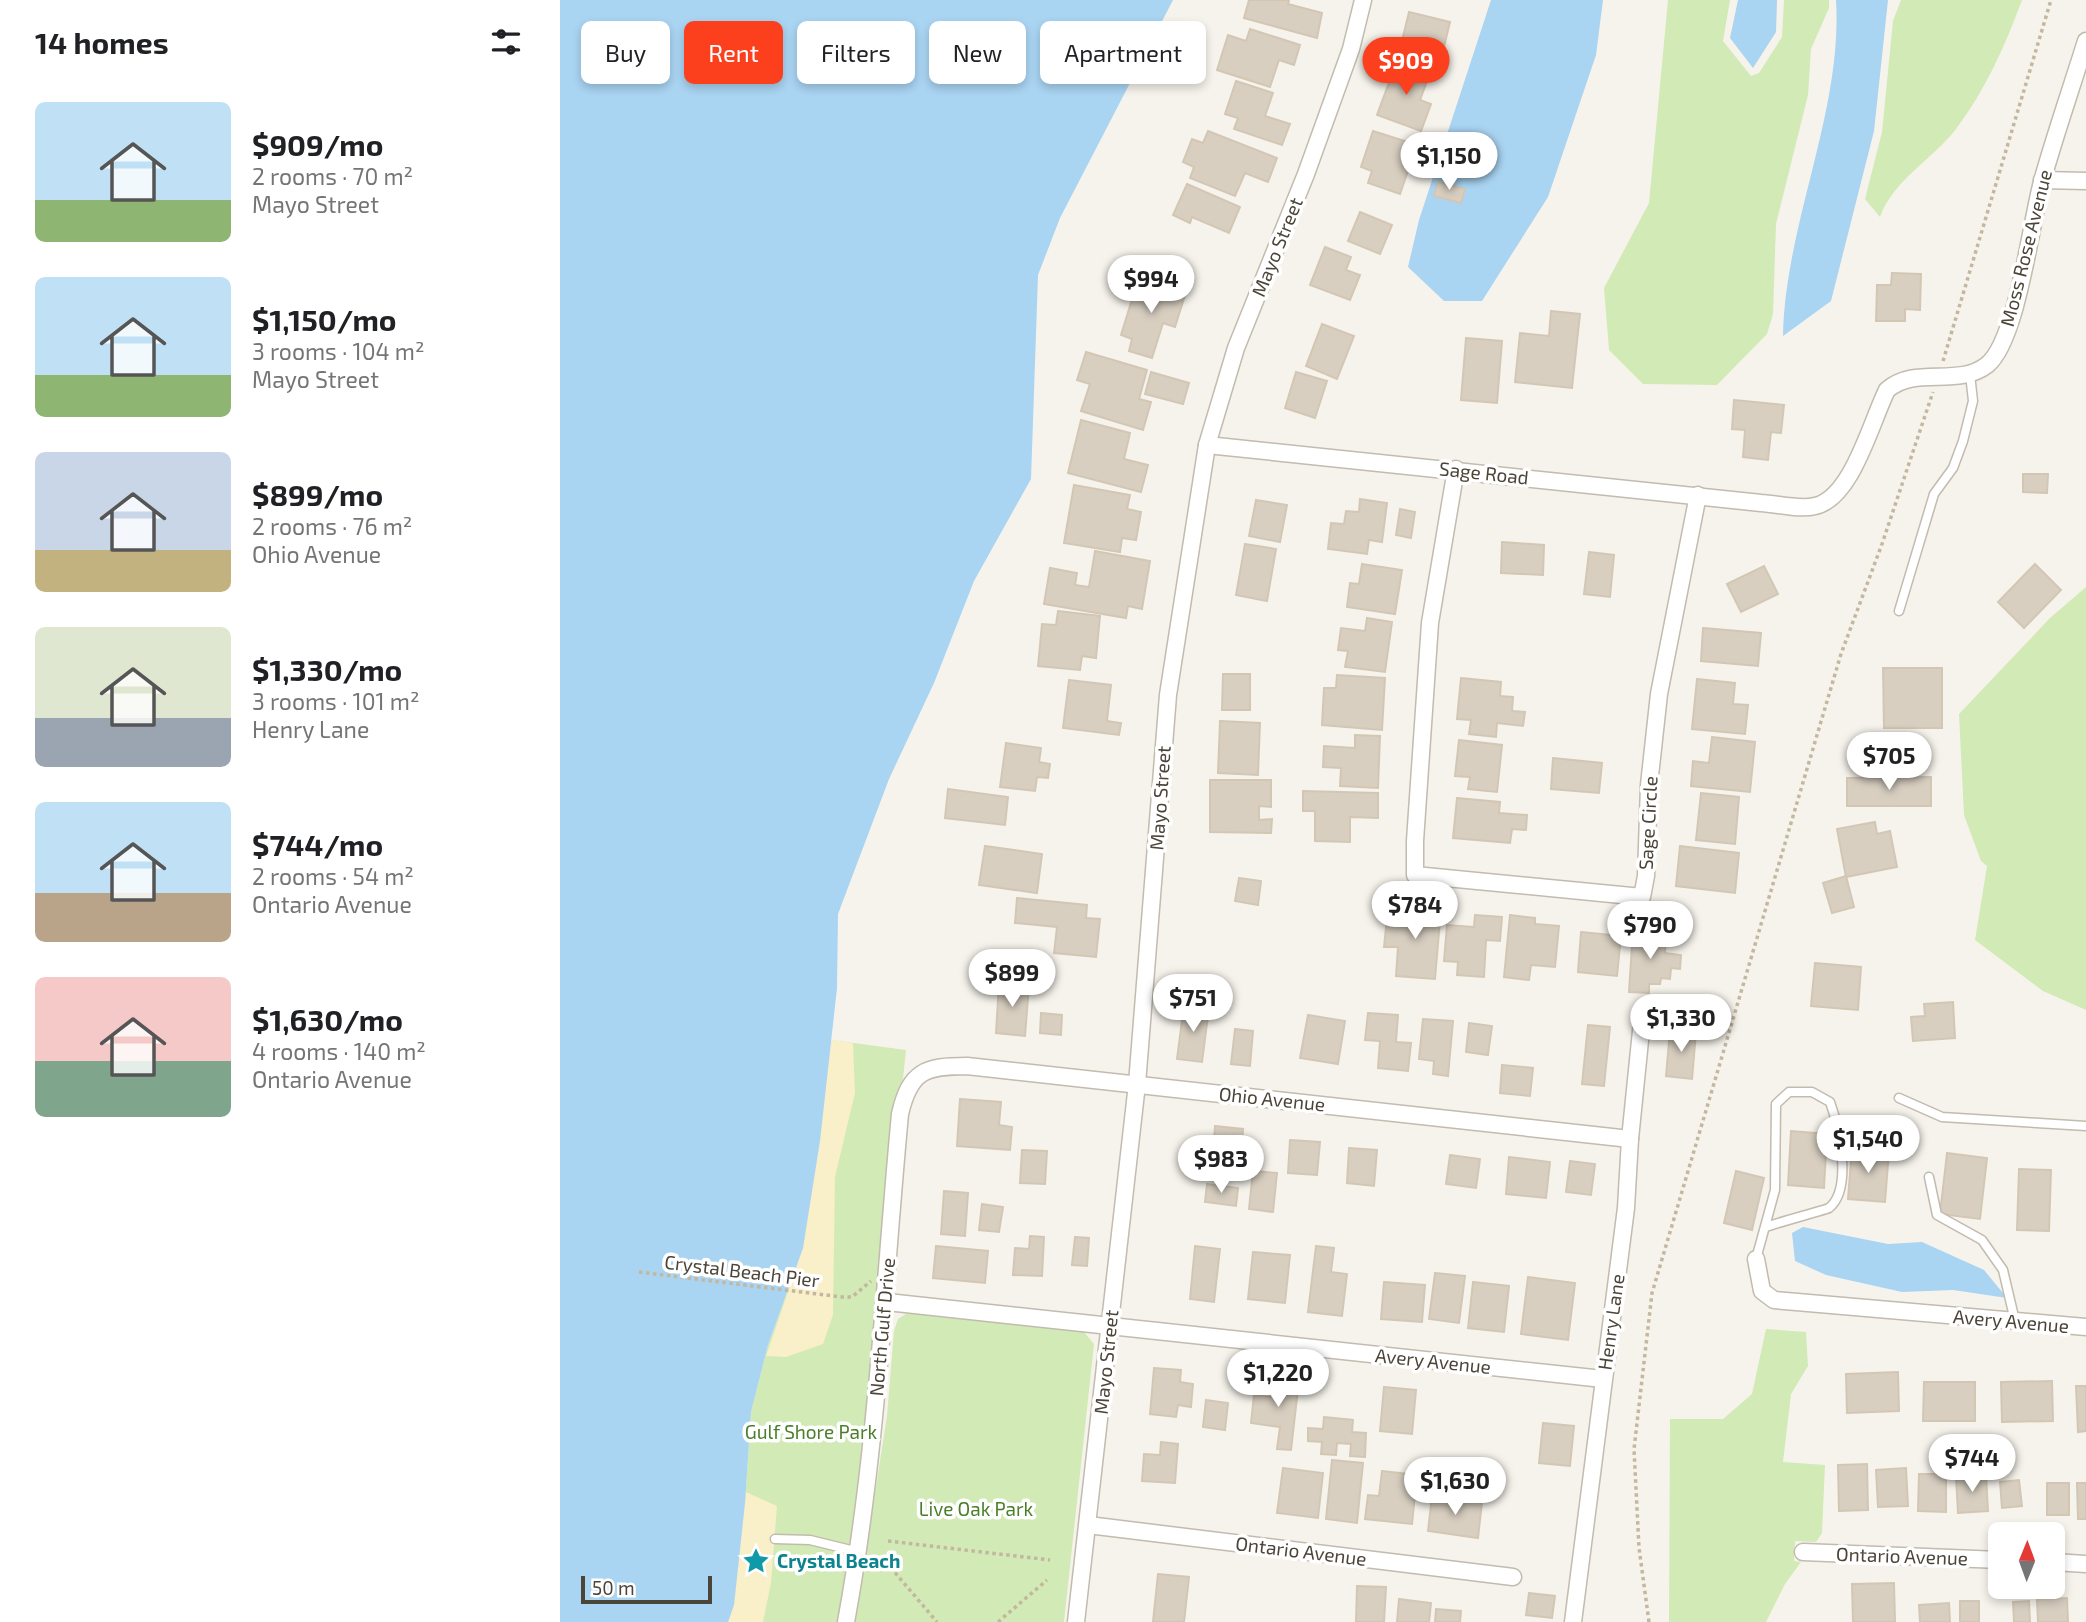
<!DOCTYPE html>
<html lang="en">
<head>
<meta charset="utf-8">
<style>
	body { margin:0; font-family:"Exo 2",sans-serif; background:#f6f6f6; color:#202124; height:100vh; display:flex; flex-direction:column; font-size:26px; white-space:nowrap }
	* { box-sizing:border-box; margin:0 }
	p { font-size:23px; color:#757577 }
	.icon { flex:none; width:38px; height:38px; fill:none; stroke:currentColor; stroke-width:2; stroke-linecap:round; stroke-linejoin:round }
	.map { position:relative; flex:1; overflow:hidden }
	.sheet { display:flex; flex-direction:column; background:#fff; width:560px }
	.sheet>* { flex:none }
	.top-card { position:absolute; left:21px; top:21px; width:665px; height:63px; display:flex; gap:14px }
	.needle { width:46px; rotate:1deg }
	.buttons { position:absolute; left:1428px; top:1522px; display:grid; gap:14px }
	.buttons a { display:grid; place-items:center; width:77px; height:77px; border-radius:10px; background:#fff; box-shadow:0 4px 10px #0003; font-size:35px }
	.scale { position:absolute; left:21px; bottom:18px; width:131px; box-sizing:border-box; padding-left:7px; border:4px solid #4b4439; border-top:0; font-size:19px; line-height:24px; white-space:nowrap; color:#4b4439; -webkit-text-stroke:5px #fff; paint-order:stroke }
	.price { position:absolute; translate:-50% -60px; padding:0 16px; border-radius:24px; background:#fff; color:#222; font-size:23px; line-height:46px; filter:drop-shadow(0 2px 4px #0008) }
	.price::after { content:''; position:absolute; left:50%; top:42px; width:21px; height:16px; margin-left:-10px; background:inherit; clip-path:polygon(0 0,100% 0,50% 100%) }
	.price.selected { background:#fc3f1d; color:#fff }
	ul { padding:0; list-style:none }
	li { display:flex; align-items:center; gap:21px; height:175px; padding:0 35px }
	li span { display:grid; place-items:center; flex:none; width:196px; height:140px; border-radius:10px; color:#555 }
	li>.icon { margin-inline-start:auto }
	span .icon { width:84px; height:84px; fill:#fffc; stroke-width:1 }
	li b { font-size:30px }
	h2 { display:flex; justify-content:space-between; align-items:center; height:84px; padding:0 35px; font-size:30px }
	.chip { padding:0 24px; border-radius:10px; background:#fff; box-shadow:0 4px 10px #0003; font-size:24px; line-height:63px }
	.chip.selected { background:#fc3f1d; color:#fff }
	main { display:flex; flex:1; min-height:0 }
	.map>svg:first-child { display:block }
</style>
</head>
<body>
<main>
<section class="sheet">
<h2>14 homes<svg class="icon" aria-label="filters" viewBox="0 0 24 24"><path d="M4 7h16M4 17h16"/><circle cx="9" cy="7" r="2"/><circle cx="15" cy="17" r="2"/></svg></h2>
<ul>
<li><span style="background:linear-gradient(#bfe0f5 70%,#8fb573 0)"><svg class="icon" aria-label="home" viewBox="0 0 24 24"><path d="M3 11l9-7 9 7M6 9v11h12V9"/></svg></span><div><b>$909/mo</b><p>2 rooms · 70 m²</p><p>Mayo Street</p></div></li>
<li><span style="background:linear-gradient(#bfe0f5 70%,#8fb573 0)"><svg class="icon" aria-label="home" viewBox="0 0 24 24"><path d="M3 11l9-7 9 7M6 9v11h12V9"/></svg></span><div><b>$1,150/mo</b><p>3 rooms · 104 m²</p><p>Mayo Street</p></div></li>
<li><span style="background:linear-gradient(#c9d6e8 70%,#c2b280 0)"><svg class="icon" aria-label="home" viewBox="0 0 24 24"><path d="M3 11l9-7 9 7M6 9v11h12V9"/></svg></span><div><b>$899/mo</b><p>2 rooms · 76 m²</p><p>Ohio Avenue</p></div></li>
<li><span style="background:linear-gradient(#dfe7d0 65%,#9aa5b1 0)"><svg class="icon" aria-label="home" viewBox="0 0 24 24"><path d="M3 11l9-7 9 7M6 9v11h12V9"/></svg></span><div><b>$1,330/mo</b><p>3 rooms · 101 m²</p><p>Henry Lane</p></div></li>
<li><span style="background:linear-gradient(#bfe0f5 65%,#b9a48a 0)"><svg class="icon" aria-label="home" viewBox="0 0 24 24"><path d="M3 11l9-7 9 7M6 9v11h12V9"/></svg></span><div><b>$744/mo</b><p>2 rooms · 54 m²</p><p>Ontario Avenue</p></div></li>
<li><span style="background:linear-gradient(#f6c9c9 60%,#7fa58c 0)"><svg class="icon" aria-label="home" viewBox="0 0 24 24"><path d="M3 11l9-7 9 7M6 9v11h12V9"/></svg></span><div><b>$1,630/mo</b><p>4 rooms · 140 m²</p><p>Ontario Avenue</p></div></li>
</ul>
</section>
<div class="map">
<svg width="1526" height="1622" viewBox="0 0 1526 1622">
	<rect width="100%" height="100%" fill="#f6f3ec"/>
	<g fill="#d2eab5">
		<path d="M1108,0H1170L1163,41L1191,76L1199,73L1222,37L1224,0H1269V8L1251,49L1248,95L1216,224L1213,314L1207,334L1157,385L1083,384L1049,350L1044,288L1089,203Z"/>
		<path d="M1341,0H1462C1445,46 1426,89 1396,129C1372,160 1334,179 1320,217L1305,199L1322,132L1333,21Z"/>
		<path d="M1526,587V1010L1483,991L1415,940L1427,866L1421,861L1404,815L1399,714L1490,618Z"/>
		<path d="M272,1040L346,1050L286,1622H168L174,1605L185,1503L191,1412L208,1345L243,1248Z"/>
		<path d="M349,1312L509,1326L524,1332L534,1344L504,1622H295L327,1416L334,1331L338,1319Z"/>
		<path d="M1206,1329L1246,1332L1248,1366L1231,1394L1223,1462L1265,1465L1262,1533L1256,1542L1235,1541L1234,1561L1241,1562L1225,1584L1206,1622H1109L1110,1419H1163L1192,1394Z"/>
	</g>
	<g fill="#f9efc9">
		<path d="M272,1040L293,1043L295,1093L275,1177L273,1315L263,1344L226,1357L206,1356L243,1248Z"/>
		<path d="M186,1492L217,1506L211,1583L203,1622H168L174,1605Z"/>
	</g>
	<g fill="#a9d4f2">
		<path d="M0,0H613L500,218L478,275L471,479L414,581L374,683L329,779L278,914L277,988L260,1141L243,1248L208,1345L191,1412L185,1503L174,1605L168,1622H0Z"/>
		<path d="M931,0H1043L1036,55L988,197L922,301H884L848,267L859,220Z"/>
		<path d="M1178,0H1217L1216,32L1193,68L1170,38Z"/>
		<path d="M1276,0H1328L1314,131L1271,301L1223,336C1225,224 1283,111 1276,0Z"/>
		<path d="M1243,1227L1328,1244L1362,1242L1424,1270L1447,1298L1393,1290L1342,1292L1266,1275L1235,1261L1232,1233Z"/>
	</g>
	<g fill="#d8cfc1" stroke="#d3c7b4" stroke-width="2">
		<path d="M689,0H729L728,4L762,13L757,38L684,18Z"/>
		<path d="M849,12L890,22L882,55L841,45Z"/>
		<path d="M690,29L740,45L734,65L719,60L710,87L657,70L668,35L686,41Z"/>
		<path d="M837,61L870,73L860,100L871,104L861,131L817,115Z"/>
		<path d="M676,81L713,93L705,116L730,124L722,145L674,129L678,118L665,114Z"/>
		<path d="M648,131L717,158L708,182L685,173L675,196L630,178L634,167L623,162L632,139L643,143Z"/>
		<path d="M813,131L857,145L840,194L808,183L812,171L801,167Z"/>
		<path d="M878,182L905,189L901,203L874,196Z"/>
		<path d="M627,184L680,207L669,233L632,217L630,223L613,215Z"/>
		<path d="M800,212L832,225L820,254L788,241Z"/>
		<path d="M765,247L791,257L786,270L800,275L790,300L750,285Z"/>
		<path d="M1332,273L1361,274L1360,310L1345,309V321H1316L1317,285H1331Z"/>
		<path d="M579,277L626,292L615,327L603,323L592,358L569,351L572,339L561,335Z"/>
		<path d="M991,311L1020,314L1012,388L955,382L960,333L989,336Z"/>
		<path d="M762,324L794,336L777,379L746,366Z"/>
		<path d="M906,338L942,341L937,403L901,400Z"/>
		<path d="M526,352L587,370L579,399L591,402L583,430L521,411L530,384L517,380Z"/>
		<path d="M591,372L629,383L623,404L585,394Z"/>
		<path d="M736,372L767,381L755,418L725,408Z"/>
		<path d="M1174,400L1224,405L1221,433L1211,432L1208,460L1183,457L1185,430L1172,429Z"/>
		<path d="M521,420L570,433L564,459L588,465L581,492L508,473Z"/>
		<path d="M1463,474H1488L1487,493L1463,492Z"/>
		<path d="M514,485L570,495L567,509L581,512L576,540L562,538L560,552L504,543Z"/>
		<path d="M800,499L827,503L822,542L809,540L807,554L768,549L771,523L784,524L786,511L799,512Z"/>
		<path d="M696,500L727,505L720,542L689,536Z"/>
		<path d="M840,509L855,512L851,538L836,535Z"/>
		<path d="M942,542L984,545L983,575L941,573Z"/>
		<path d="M685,544L716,549L707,601L676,595Z"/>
		<path d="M535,551L590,561L582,609L568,606L566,618L484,604L490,568L517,573L515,585L529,587Z"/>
		<path d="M1029,552L1054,555L1050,597L1024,594Z"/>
		<path d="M802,564L842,570L835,614L787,607L790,583L799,584Z"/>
		<path d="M1475,564L1501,590L1464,628L1438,602Z"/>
		<path d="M1204,566L1218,594L1181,612L1167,584Z"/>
		<path d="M498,611L540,616L536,658L522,656L520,670L478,666L482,624L496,625Z"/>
		<path d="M807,618L832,622L825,672L785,667L788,651L778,650L781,628L805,631Z"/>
		<path d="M1143,628L1201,633L1198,666L1141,661Z"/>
		<path d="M1323,668H1382V728H1324Z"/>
		<path d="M663,674H690V710H662Z"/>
		<path d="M777,675L825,678L822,730L762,725L764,688H776Z"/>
		<path d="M901,678L941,682L940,696L953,697L952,711L965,712L963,726L937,723L936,737L909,734L911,720L897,719Z"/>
		<path d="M1137,679L1175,683L1173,704L1188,705L1185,734L1132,729Z"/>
		<path d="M509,680L551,685L547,721L561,723L559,735L503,728Z"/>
		<path d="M660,721L700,723L698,775L658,773Z"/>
		<path d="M795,735L820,736L818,788L780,786L781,768L763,767L764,746L795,748Z"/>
		<path d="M1152,737L1195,742L1190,792L1131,786L1133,761L1149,763Z"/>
		<path d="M899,740L942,745L937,792L908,789L910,777L895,776Z"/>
		<path d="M446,743L481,748L479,762L490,764L488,778L477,777L475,791L440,787Z"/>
		<path d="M993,758L1042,763L1039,793L991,789Z"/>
		<path d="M1371,777V806H1287V778Z"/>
		<path d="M650,780H711V807L699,806V820L712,819L711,833L650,832Z"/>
		<path d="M388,789L448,797L445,825L385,818Z"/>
		<path d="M743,791L818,793V818L790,817V842L755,841V811H743Z"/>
		<path d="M1141,793L1179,797L1175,844L1136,840Z"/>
		<path d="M897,798L940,802L939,813L967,815L966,830L952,829L950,843L893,838Z"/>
		<path d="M1315,822L1317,834L1330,831L1337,867L1286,877L1277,829Z"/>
		<path d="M425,846L482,854L477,893L419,885Z"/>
		<path d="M1120,846L1179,853L1175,893L1116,886Z"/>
		<path d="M1286,876L1294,907L1272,913L1263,883Z"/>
		<path d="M679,878L701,881L698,905L675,901Z"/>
		<path d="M457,898L527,905L526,918L540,919L536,957L494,953L497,927L455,923Z"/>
		<path d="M841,905L881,908L875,979L836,976L838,947H824L827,918L840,919Z"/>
		<path d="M915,915L942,917L940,941L926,940L924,977L897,975L898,962L884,961L887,925L914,927Z"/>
		<path d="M950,915L975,918V924L999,926L995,967L971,965L969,980L944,977Z"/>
		<path d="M1073,930L1106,932L1105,953L1121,955L1120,969L1111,968L1110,979L1101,978L1100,984H1089V993L1069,992Z"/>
		<path d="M1021,932L1061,936L1057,976L1018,972Z"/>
		<path d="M1255,963L1301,967L1298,1010L1251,1006Z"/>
		<path d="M439,983L469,985L465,1036L436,1033Z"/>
		<path d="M1393,1002L1395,1038L1353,1041L1351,1017L1365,1016L1364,1004Z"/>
		<path d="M624,1005L649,1008L642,1062L617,1059Z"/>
		<path d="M481,1013L502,1015L501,1035L480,1033Z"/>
		<path d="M808,1013L838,1015L836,1042L851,1043L848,1071L818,1068L820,1041L805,1040Z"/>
		<path d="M748,1015L785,1021L778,1064L740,1058Z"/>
		<path d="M863,1019L893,1021L888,1076L873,1074L874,1061L859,1059Z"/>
		<path d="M909,1023L932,1026L928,1055L906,1052Z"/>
		<path d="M1028,1025L1050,1027L1044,1086L1022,1084Z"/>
		<path d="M675,1029L693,1031L690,1066L671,1064Z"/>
		<path d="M1110,1030L1136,1032L1132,1079L1106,1076Z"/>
		<path d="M942,1065L973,1068L970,1096L940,1093Z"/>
		<path d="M400,1099L441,1102L439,1125L452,1127L450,1150L397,1146Z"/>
		<path d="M655,1126L683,1129L680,1172L652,1170Z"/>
		<path d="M1231,1131L1267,1134L1264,1188L1228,1185Z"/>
		<path d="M730,1140L760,1142L757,1175L728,1173Z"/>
		<path d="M789,1148L817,1150L814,1186L787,1183Z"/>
		<path d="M1292,1148L1329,1151L1325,1202L1288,1199Z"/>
		<path d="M462,1150L487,1151L485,1184L460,1183Z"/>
		<path d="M1387,1153L1427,1158L1420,1219L1380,1214Z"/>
		<path d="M890,1155L920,1159L916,1188L886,1184Z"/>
		<path d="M949,1157L990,1162L986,1198L946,1194Z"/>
		<path d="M1010,1161L1035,1164L1031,1195L1006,1192Z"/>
		<path d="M1459,1169L1491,1170L1489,1231L1457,1230Z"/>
		<path d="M693,1171L717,1173L713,1212L689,1209Z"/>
		<path d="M1176,1171L1204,1178L1192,1230L1164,1223Z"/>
		<path d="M647,1184L678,1188L676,1206L645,1202Z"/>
		<path d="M384,1191L408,1193L405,1236L381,1234Z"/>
		<path d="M422,1204L443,1207L439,1232L419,1230Z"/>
		<path d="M470,1236L484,1237L482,1276L453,1275L455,1248L469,1249Z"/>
		<path d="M515,1237L529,1238L527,1266L512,1265Z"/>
		<path d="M376,1246L428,1251L425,1283L373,1278Z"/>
		<path d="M635,1246L660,1249L654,1302L630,1299Z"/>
		<path d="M756,1246L774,1248L771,1272L787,1274L782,1316L748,1312Z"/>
		<path d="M693,1252L730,1255L725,1303L688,1299Z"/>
		<path d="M875,1273L905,1276L899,1323L869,1319Z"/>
		<path d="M968,1277L1015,1283L1008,1340L961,1334Z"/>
		<path d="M824,1282L865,1285L862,1322L821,1319Z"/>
		<path d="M913,1282L949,1286L944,1332L908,1328Z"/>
		<path d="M594,1368L621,1370L620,1382L633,1384L631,1407L618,1405L616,1417L590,1414Z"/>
		<path d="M1338,1372L1339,1411L1287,1413L1286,1374Z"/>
		<path d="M713,1376L739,1380L731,1450L717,1449L720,1427L691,1423L694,1395L710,1397Z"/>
		<path d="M1492,1381L1493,1421L1442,1422L1441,1382Z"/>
		<path d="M1364,1382H1415V1421H1363Z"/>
		<path d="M1516,1386H1526V1431L1518,1432Z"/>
		<path d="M824,1387L856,1390L852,1434L820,1431Z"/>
		<path d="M646,1400L668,1403L665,1430L643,1427Z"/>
		<path d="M764,1417L793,1420L792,1432L806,1433L805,1457L790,1456L791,1444L777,1443L776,1455L761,1454L762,1442L748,1441V1428L763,1429Z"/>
		<path d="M983,1423L1014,1426L1010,1466L979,1463Z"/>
		<path d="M601,1442L618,1444L615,1483L582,1481L584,1454L600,1455Z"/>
		<path d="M772,1460L803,1463L797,1523L766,1519Z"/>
		<path d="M1307,1464L1308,1510L1279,1511L1278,1465Z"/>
		<path d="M723,1468L763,1473L758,1518L717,1513Z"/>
		<path d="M1346,1468L1348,1506L1318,1507L1316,1470Z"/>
		<path d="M822,1471L857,1475L852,1524L805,1519L808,1495L819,1496Z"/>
		<path d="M1359,1474H1386V1512L1358,1511Z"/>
		<path d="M1426,1475L1428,1511L1398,1513L1396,1477Z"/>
		<path d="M1459,1480L1462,1506L1442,1508L1440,1482Z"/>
		<rect x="1487" y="1483" width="22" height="32"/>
		<path d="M1517,1483H1526V1519H1518Z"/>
		<path d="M872,1496L922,1502L918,1538L868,1531Z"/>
		<path d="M598,1574L629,1577L624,1622H593Z"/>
		<path d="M1334,1583L1335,1622H1293L1292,1584Z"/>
		<path d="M797,1586L826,1587L824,1622H796Z"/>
		<path d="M969,1593L995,1596L992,1618L966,1615Z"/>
		<path d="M1507,1598L1508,1622H1478L1477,1600Z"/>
		<path d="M839,1599L871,1603L869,1622H837Z"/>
		<rect x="1400" y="1601" width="19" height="21"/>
		<path d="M1469,1601L1470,1622H1454L1453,1602Z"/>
		<path d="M1389,1603L1390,1622H1360L1359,1605Z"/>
		<path d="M876,1609L901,1611L900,1622H875Z"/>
	</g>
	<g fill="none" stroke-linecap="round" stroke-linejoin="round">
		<defs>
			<g id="lane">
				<path d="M1339,611L1374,494L1393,468L1403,441L1413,401L1410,374"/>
				<path d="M1339,1098L1382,1117L1526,1126"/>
				<path d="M1369,1177L1377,1215L1422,1240L1443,1270L1455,1321"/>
				<path d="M1196,1259L1215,1190L1216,1104L1229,1092H1252L1270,1102C1279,1127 1293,1189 1269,1208C1265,1210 1216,1223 1206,1227"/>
				<path d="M215,1539L250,1540L299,1552"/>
			</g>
			<g id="street">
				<path d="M1482,180L1526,181"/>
				<path d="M647,445L1201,503C1218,504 1240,510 1255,506C1292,498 1311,422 1327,390C1356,365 1397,388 1427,365C1458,340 1471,219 1483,178C1496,132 1512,86 1526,41"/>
				<path d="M896,469L870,623L855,841V875L1082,897L1086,876L1089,785L1099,694L1138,495"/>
				<path d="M1196,1259L1202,1291L1214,1300L1526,1327"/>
				<path d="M327,1302L1043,1379"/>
				<path d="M528,1525L953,1577"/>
				<path d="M1243,1552L1440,1560"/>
				<path d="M1493,1562L1526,1564"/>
				<path d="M286,1622C317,1454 324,1284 340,1114C350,1071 365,1066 407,1066L1070,1139"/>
				<path d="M516,1622L577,1084L608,695L647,445L676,348L746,174L791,49L803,0"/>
				<path d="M1013,1622L1066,1208L1070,1139L1082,1021"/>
			</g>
		</defs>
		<use href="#lane" stroke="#c2bbae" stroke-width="11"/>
		<use href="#street" stroke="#c2bbae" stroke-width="19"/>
		<g stroke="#c4b79f" stroke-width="3.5" stroke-dasharray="3.5 3.5" stroke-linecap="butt">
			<path d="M1383,361L1491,0"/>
			<path d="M79,1272L282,1297H292L311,1281"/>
			<path d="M328,1541L490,1560"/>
			<path d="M326,1562L377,1622"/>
			<path d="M438,1622L487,1580"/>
			<path d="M1089,1622L1079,1548L1074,1449L1092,1293L1281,654L1322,544L1373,392"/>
		</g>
		<use href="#lane" stroke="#fff" stroke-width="8"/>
		<use href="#street" stroke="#fff" stroke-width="16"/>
	</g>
	<defs>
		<symbol id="sight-bare" viewBox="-9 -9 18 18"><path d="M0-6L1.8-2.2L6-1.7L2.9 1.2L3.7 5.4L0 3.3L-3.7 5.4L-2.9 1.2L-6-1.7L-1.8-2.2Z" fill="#0f9aa8" stroke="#fff" stroke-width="2.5" paint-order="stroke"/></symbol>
	</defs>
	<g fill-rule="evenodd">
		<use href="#sight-bare" x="177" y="1542" width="38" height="38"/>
	</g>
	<g text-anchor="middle" stroke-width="7" stroke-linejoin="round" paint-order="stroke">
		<g font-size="19" fill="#4b4439" stroke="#fff">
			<text transform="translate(717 247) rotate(-68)" y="7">Mayo Street</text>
			<text transform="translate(1466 248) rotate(-76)" y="7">Moss Rose Avenue</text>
			<text transform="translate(924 473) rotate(6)" y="7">Sage Road</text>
			<text transform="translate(600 798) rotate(-86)" y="7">Mayo Street</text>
			<text transform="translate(1088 823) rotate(-87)" y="7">Sage Circle</text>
			<text transform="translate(712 1099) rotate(6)" y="7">Ohio Avenue</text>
			<text transform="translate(182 1271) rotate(7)" y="7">Crystal Beach Pier</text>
			<text transform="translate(1451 1321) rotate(5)" y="7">Avery Avenue</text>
			<text transform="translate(1051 1322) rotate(-82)" y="7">Henry Lane</text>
			<text transform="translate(322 1327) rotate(-85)" y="7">North Gulf Drive</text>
			<text transform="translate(873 1361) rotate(6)" y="7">Avery Avenue</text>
			<text transform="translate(546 1362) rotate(-84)" y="7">Mayo Street</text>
			<text transform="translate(741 1551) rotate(7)" y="7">Ontario Avenue</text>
			<text transform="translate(1342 1556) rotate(2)" y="7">Ontario Avenue</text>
		</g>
		<g font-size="19" fill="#4a7f2a" stroke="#fff">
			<text x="251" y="1439">Gulf Shore Park</text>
			<text x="416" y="1516">Live Oak Park</text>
		</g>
		<g font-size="19" font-weight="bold" fill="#0d838f" stroke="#fff" text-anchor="start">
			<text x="217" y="1568">Crystal Beach</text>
		</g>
	</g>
</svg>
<div class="buttons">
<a><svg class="needle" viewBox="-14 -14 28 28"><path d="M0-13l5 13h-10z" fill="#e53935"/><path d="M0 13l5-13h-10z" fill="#757577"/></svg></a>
</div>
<div class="scale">50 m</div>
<b class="price selected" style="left:846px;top:97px">$909</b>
<b class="price" style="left:889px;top:192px">$1,150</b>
<b class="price" style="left:591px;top:315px">$994</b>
<b class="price" style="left:1329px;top:792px">$705</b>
<b class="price" style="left:855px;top:941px">$784</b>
<b class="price" style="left:1090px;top:961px">$790</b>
<b class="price" style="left:452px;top:1009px">$899</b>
<b class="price" style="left:633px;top:1034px">$751</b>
<b class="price" style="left:1121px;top:1054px">$1,330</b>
<b class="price" style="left:1308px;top:1175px">$1,540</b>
<b class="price" style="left:661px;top:1195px">$983</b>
<b class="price" style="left:718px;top:1409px">$1,220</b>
<b class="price" style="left:1412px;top:1494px">$744</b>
<b class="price" style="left:895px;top:1517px">$1,630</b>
<div class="top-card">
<a class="chip">Buy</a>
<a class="chip selected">Rent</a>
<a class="chip">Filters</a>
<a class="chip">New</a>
<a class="chip">Apartment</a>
</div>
</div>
</main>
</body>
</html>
